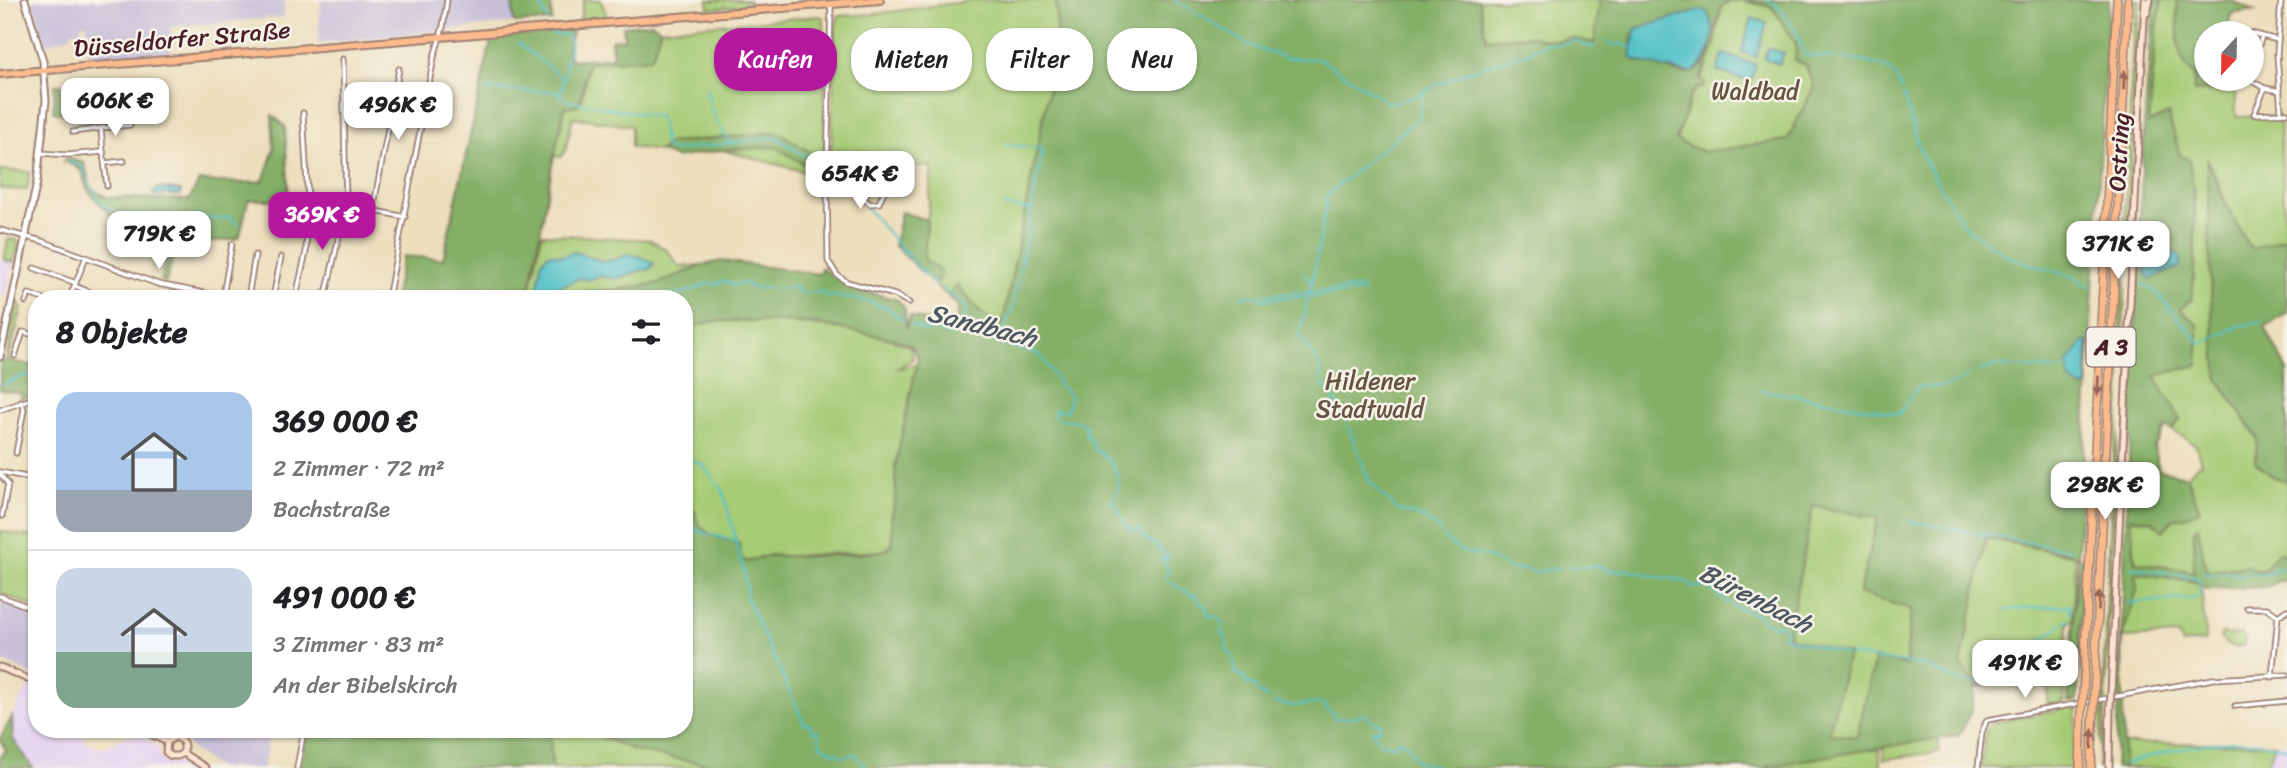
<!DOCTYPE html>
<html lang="de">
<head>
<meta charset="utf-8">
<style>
	body { margin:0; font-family:Sriracha,sans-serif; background:#f6f6f6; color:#202124; height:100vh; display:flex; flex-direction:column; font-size:26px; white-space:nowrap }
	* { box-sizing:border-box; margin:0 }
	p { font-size:23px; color:#757577 }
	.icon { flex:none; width:38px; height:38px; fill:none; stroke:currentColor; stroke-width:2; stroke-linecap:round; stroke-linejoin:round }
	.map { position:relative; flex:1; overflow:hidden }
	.side { position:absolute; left:28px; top:290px; width:665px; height:448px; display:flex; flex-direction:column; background:#fff; border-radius:28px; box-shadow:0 2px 5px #0004 }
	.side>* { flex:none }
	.guide { position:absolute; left:714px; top:28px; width:665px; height:63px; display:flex; gap:14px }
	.needle { width:46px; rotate:202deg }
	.tools { position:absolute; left:2194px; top:21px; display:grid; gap:14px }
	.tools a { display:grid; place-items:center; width:70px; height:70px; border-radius:50%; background:#fff; box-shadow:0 2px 5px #0004; font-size:35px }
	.price { position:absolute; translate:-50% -60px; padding:0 16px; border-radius:14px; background:#fff; color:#222; font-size:23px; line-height:46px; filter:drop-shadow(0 2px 4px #0008) }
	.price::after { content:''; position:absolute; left:50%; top:42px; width:21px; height:16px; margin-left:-10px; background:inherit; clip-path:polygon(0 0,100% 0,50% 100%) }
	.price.current { background:#b5179e; color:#fff }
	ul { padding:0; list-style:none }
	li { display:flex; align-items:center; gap:21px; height:175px; padding:0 28px }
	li+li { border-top:2px solid #e0e0e0 }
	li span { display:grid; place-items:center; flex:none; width:196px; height:140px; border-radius:21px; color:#555 }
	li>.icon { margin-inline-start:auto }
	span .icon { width:84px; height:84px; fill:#fffc; stroke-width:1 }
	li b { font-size:30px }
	h2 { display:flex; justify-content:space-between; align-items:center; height:84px; padding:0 28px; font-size:30px }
	.pill { padding:0 24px; border-radius:28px; background:#fff; box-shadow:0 2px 5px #0004; font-size:24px; line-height:63px }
	.pill.current { background:#b5179e; color:#fff }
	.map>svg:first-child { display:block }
</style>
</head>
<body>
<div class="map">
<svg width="2287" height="768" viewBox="0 0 2287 768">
	<rect width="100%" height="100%" fill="#f7f3e8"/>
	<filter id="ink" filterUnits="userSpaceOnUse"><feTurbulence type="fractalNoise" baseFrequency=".0143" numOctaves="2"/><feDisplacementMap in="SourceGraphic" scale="14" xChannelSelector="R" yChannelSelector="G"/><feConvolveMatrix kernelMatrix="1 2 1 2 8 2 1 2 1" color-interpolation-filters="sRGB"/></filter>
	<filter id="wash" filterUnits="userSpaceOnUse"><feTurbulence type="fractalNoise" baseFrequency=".00686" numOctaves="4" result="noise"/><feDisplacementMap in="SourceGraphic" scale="28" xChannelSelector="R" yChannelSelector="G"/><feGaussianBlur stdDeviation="1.57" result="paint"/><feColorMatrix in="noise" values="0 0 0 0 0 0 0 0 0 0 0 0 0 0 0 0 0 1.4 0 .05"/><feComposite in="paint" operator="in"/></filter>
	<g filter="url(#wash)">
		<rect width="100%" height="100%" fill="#eddfbd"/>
		<g fill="#e5d3f0">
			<path d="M0,261L14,263L6,296L0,295Z"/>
			<path d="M28,686L37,689V730H88L84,740L102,749L135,731L156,745L160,751L158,756L167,764L186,762L197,768H33L13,739L12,717Z"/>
			<path d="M2275,744L2287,745V768H2267Z"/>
		</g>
		<g fill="#c7c0d8">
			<path d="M32,0H284V17L170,27V55L89,61L87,24H81V31H72L70,36L45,45Z"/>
			<path d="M321,0H512L514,23L318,43Z"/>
			<path d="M0,598L37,612V677L0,659Z"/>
			<path d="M188,730H302L300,738L270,733L263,768H218L190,748L186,737Z"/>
		</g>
		<g fill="#a6cb75" stroke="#787550" stroke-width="2">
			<path d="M584,0H601L607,17L580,19Z"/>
			<path d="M708,0H749L750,5L709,9Z"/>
			<path d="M976,0H1056L1057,48L1002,327L980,313L958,286L948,296L935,285L942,273L924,259L932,167L897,164L864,195L831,166L835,28L838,16L875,14Z"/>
			<path d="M1479,0H1600L1595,43L1570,38L1555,41L1527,36L1486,39Z"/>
			<path d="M1739,0L1772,7L1796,44V60L1806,65L1814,87L1788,140L1703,152L1676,141L1692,92L1697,87L1703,88L1704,82L1700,81L1711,56L1722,5Z"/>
			<path d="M2135,0H2140L2109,608L2103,768H2099Z"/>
			<path d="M2162,0H2177C2179,32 2195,60 2194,92L2236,89V117L2279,116L2286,238L2253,249L2248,245L2227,207L2215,175L2207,161L2212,314L2218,379L2257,437L2272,476L2287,481V556L2279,552L2263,571L2254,570L2248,566L2220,570H2206L2197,527L2194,531L2195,572L2135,562L2131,518C2155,523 2177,517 2200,510L2186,476L2201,463L2196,445L2172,430L2180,419L2154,376L2197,365L2179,309L2192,299L2195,259V190L2180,156L2168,114L2149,125L2156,34Z"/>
			<path d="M820,16L824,18L825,161L778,132L668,143L660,151L631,147V126L573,117L565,151L561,157L554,156L565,107L582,99L588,63L650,58L653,54L660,29Z"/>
			<path d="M776,147L782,148L825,177L722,150Z"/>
			<path d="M0,170L30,172L27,190L0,189Z"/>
			<path d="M542,234L651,240L669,252L679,267L703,265L660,283L614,290L529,295Z"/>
			<path d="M8,239L17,240L19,244L14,262L4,260Z"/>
			<path d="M17,301L22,308L9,358L6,357Z"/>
			<path d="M713,321C763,321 804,322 854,331C874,335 893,338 911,347L913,359L896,369L919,363L895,467L896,492L891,520L893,543L888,549L882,551L789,556L769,555L748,562L684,685V326L700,325Z"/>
			<path d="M1812,506L1879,518L1859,593L1911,609L1906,665L1875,658L1857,737L1829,734L1788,637Z"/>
			<path d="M0,531L26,536L37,535V608L0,593Z"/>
			<path d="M1986,538L2075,556L2073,619L2068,623L2064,702L2047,706L2048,671L2011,676L2003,669L1984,685L1976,687L1961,665Z"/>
			<path d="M2134,573L2193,581L2201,586L2206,641L2182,644L2179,635L2122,638L2137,590Z"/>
			<path d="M2223,633L2227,636L2241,634L2245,640L2243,646C2232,648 2227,647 2220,638Z"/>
			<path d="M2077,706L2074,768H1981L1986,731L1991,723Z"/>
			<path d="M397,730H680L734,768H450Z"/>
			<path d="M1938,737L1939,752L1884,759L1883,745Z"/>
			<path d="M2211,743L2275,744L2267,768H2124V744Z"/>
			<path d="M1879,748L1881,768H1767V766Z"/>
		</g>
		<g fill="#84af66" stroke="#676748" stroke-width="2" fill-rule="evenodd">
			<path d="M512,0H551L552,21L514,23Z"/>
			<path d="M1056,0H1479L1486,39L1527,36L1555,41L1570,38L1594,43L1600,0H1739L1722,5L1716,24L1715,43L1700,80L1705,82L1703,88L1697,87L1695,92H1692L1676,140L1703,152L1787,140L1814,87L1806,65L1795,60L1796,44L1772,7L1744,0H2109L2078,557L2084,558L2077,701L2068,702L2078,557L2072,554L1986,538L1961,665L1976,687L1971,713L1959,735L1767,766V768H727L635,751L587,730H684V507L695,511C697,535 719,537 739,543L741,558L748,562C763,554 774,556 790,556C813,556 868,556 888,549L893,543L891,520L896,492L895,467L918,358L912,346L894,339L816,324L781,321H713L700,325L684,326V299H394L403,256L443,259L492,36L572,29L568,52L571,60L613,57L611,40L624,39L623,26L653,23L660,29L653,54L650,58L588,63L579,105L565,107L554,156L529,295L614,290L660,283L703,265L722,261L819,274L821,268L852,288L898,300L905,309L906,328L910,316L933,323L936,319L955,323L959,307L948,296L957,285L980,312L1002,326L1057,48ZM1700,10L1711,22C1713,38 1710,69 1689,73C1678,76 1662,66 1651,63C1645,62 1640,63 1635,61C1631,50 1630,37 1637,28ZM1813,506L1878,518L1859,593L1911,609L1906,665L1875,658L1857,737L1829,734L1848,654L1788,637Z"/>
			<path d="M2154,0H2162L2156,34L2149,124L2168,114L2180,155L2189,160C2197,206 2196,252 2192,299L2180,309L2198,325V365L2155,376L2180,419L2172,430L2166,427L2154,448L2159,470L2186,476L2200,510L2182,518H2174L2163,531L2151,520L2131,518L2135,562L2194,572V531L2198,527L2206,570H2220L2248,566L2254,570L2263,571L2279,552L2287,556V581H2279L2267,587L2207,589L2193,581L2135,573L2137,590L2122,638L2124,768H2115L2144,128Z"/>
			<path d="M2177,0H2229L2255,10L2231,14L2227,33H2207V79H2231L2228,89L2194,92L2195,76C2172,58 2179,27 2177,0Z"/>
			<path d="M55,85H61L66,114L53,112Z"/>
			<path d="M272,115L285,126L289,200H248L240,236L236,239L194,244L176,258L173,257L166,282L161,281L165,265L157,257L139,251L141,244L129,231L127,235L112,229L115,219C107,211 98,203 91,194C76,175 95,173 63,161L68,158L84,163L92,190L107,197L189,200L199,181L246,183L263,181L274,149Z"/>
			<path d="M778,132L825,161V177L776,147L722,150L675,158L660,151L668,143Z"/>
			<path d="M2207,159L2227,207L2248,245L2253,249L2286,238L2287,313L2265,327L2287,371V481L2272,476L2256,463L2257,437L2218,379L2212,314Z"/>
			<path d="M901,212L927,220L924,259L942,273L935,285L894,245Z"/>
			<path d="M6,360L37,366V393L20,399L21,393L0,390V362Z"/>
			<path d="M12,717L13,739L33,768H0V756L6,750L0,739Z"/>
			<path d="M307,730H550L552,768H300Z"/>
		</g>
		<g fill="#52c1c7" stroke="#4e7079" stroke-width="2">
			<path d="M1700,10L1706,11C1720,31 1710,59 1693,72C1684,74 1636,62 1631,57L1635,29Z"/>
			<path d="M1752,18L1767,23L1756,57L1741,52Z"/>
			<path d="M1768,48L1784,53L1780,64L1764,59Z"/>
			<path d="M1723,54L1756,65L1750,82L1717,71Z"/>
			<path d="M158,188L181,191V195H154L152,192Z"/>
			<path d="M574,252C598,257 603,268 627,254L642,257L654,264L649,270H642L616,279L599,276L588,280L581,278L556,288L543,299H536C537,286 541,275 541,262L549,253L563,256Z"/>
			<path d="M2167,253H2175L2181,257L2180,267L2150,279L2144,269L2161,260Z"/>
			<path d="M2088,342L2087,386L2082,388L2069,379L2068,362L2083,343Z"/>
		</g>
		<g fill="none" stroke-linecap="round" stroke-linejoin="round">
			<g stroke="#52c1c7" stroke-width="2">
				<path d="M538,0L547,19"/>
				<path d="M1078,0L1090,4L1110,0"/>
				<path d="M1175,0L1251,46L1287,58L1320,59L1389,103L1409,99L1433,87"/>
				<path d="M1768,0C1782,6 1802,39 1804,55C1822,57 1877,60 1889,69C1896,74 1898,81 1901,89"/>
				<path d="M1722,1L1725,0"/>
				<path d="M550,34L567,35L570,43L560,98"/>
				<path d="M1606,42L1613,46L1618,43L1631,47"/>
				<path d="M518,43L564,79"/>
				<path d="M1436,85L1475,69L1527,53L1548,43L1559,45L1575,41L1589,47L1595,46"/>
				<path d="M706,88L712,112L729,142"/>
				<path d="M485,90L561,92"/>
				<path d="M1904,96L1919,147L1929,168L1965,227L2009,257L2077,278L2085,285L2094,287"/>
				<path d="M564,100L660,117L665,147L671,151L776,137L825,169"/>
				<path d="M1005,145L1043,148L1019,275"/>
				<path d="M67,161L82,166C91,186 96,210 123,214C133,215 142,214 151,218"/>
				<path d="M830,172C871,206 897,250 936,285"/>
				<path d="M1004,206L1031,210"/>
				<path d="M172,219H189L193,216C203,218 219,221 229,217L239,225"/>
				<path d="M1304,273L1312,284L1310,290"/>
				<path d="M1312,284L1328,194L1414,122L1419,117L1423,95"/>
				<path d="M2142,284L2154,290L2201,344L2239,326L2263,321"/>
				<path d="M941,288L966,307L965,321L971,323L972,329"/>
				<path d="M1309,296L1299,335L1318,362L1324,387L1334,399L1346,422L1370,482L1397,510L1424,518L1440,531"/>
				<path d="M1241,297L1363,288"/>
				<path d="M635,299L688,292L710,283L717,284L725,281L733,285L747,283L749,287L784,289L797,287L798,292H823L826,297C836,294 839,297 847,298C874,303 881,302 903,320"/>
				<path d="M1259,300L1363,292"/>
				<path d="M911,325L926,331L934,330L949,335L960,333L974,339L981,338L1040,355L1058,381V385L1071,396L1067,411L1057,409L1054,412L1055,417C1064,422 1076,418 1085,425L1086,435L1092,442L1094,449C1116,459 1125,485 1112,503L1119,510L1121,518L1130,530H1141L1143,538"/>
				<path d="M973,333L981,338"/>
				<path d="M1001,337L1008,317L1012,312L1019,279"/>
				<path d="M1978,371L1995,366L2067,370"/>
				<path d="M1970,374L1972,373"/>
				<path d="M4,385L21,376L37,375"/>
				<path d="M1761,390L1837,402"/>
				<path d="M1840,403L1899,414L1918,386C1936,389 1951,387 1967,377"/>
				<path d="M684,458L702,464L723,491L745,576L747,599L804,723L810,724L813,732L819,731L820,745L838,754"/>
				<path d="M1909,521L2071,550"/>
				<path d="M684,527L734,541"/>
				<path d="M1444,535L1447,542C1454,544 1459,551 1465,553C1470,554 1476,554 1481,555C1495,557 1503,568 1516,570L1518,568L1537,572L1561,568"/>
				<path d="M1145,540L1156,544L1159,550L1169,556L1168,559L1163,557L1162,559L1169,571L1164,578L1166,580L1190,594L1197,596L1199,603L1207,606L1206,611L1209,617L1216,616L1223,623L1222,633L1226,638L1227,650L1234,659L1235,672L1245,677L1244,681L1256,687L1259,694L1269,698"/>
				<path d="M1567,567L1605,566L1607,572H1611L1613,569L1620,572L1624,569L1664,579L1666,577L1687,582L1693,587H1706L1733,606L1759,615L1764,621L1776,626L1782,625L1785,627L1783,637L1845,654"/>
				<path d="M2129,567L2199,578L2200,593"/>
				<path d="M2204,574L2221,575L2226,572C2234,577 2260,574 2271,574L2272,571L2280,570L2287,564"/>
				<path d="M2200,598L2201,596"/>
				<path d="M2128,601L2131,603L2196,598"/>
				<path d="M2005,610L2070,605V613"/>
				<path d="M1849,655L1922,665L1962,682L1984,683L2020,649L2037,643L2069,619"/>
				<path d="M1274,702L1288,706L1323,703L1328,711L1333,713L1334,719C1345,718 1355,718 1365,714L1372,721L1381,724L1379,730L1372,731L1379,742L1393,746L1399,740L1409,747L1416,761L1442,768"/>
				<path d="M840,756H843"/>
				<path d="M846,756L855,754L866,768"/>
				<path d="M2125,764C2162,752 2214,738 2254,742C2265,743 2276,746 2287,749"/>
			</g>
		</g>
	</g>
	<g filter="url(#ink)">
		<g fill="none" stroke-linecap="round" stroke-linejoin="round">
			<defs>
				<g id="minor">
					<path d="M2281,0L2277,54L2281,113"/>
					<path d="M831,4L827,178L828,261L837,275L847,282L895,295L909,303"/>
					<path d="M2251,33L2262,36"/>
					<path d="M2252,65L2262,36L2278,40"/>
					<path d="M2248,79L2265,88L2280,91"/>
					<path d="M2265,88L2254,114L2287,113"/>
					<path d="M110,127L130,125"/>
					<path d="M101,128L103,152"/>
					<path d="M73,132L110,127L108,101"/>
					<path d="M41,153L68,155L103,152L107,186"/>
					<path d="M105,163L124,161"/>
					<path d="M827,163L870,204L879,203L887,185"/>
					<path d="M309,200L345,201"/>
					<path d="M346,205L405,217"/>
					<path d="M373,210L399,69"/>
					<path d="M0,230L42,241L158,284L209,294L248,298H276L322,295L327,290L346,205L343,59"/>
					<path d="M34,268L76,283"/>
					<path d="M75,286L95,294"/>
					<path d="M223,296L232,244"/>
					<path d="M296,297L306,252L308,200L303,113"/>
					<path d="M248,298L255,255"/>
					<path d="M273,298L281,257"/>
					<path d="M69,299L86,257"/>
					<path d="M388,299L434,57L443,27L447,0"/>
					<path d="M26,302L29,294L43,299"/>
					<path d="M15,356L23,332L37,336"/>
					<path d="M0,410L37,397"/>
					<path d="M16,453L24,409L21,401"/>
					<path d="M0,472L37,479"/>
					<path d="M0,474L8,484L2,516"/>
					<path d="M0,596L37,610"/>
					<path d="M2247,608H2267L2278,616L2287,610"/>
					<path d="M2272,677L2278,616"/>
					<path d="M2235,706L2287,701"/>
					<path d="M297,768L304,730"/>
					<path d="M1978,768L1982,732L1987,720L2213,679L2287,675"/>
				</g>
				<path id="tertiary" d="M0,357L37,182L46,101L43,61L25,0"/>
				<g id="secondary">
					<path d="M2147,13L2150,0"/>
					<path d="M0,667L37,683"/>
					<path d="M2111,692L2145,0"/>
					<path d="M142,730L167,742"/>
					<path d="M167,742L175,737C183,739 186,745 183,753"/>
					<path d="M167,742L166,752L171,756H178L183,753"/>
					<path d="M183,753L206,768"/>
					<path d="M2109,768L2110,707"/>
				</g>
				<path id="primary" d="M0,74L880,0"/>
				<g id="motorway">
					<path d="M2094,694L2128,0"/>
					<path d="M2083,696L2117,0"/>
					<path d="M2080,768L2082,712"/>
					<path d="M2091,768L2094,709"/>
				</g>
			</defs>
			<use href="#minor" stroke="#9c7f74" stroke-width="7"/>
			<use href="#tertiary" stroke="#9c7f74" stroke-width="9"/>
			<use href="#secondary" stroke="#9c7f74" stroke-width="9"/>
			<use href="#primary" stroke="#9c7f74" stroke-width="10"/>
			<use href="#motorway" stroke="#9c7f74" stroke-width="10"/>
			<use href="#minor" stroke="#fff" stroke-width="3.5"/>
			<use href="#tertiary" stroke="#fff" stroke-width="5"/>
			<use href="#secondary" stroke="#fde4d1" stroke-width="5"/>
			<use href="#primary" stroke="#fbbb8c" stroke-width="6"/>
			<use href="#motorway" stroke="#fbbb8c" stroke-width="7"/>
			<defs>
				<path id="secondary-bridge" d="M2110,707L2111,692"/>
				<g id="motorway-bridge">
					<path d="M2094,709V694"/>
					<path d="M2082,712L2083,696"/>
				</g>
			</defs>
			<use href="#secondary-bridge" stroke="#9c7f74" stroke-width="9" stroke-linecap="butt"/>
			<use href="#motorway-bridge" stroke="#9c7f74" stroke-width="10" stroke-linecap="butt"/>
			<use href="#secondary-bridge" stroke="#fde4d1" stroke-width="5"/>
			<use href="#motorway-bridge" stroke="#fbbb8c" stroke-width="7"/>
		</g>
		<defs><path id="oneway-solid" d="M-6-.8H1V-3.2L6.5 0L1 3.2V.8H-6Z" transform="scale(1.75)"/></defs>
		<g fill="#9a6557">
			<use href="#oneway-solid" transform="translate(2124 80) rotate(-87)"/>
			<use href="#oneway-solid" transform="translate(2098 386) rotate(93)"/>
			<use href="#oneway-solid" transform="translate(2099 601) rotate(-87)"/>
			<use href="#oneway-solid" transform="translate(2092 739) rotate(-87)"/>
		</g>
	</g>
	<g text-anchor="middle" stroke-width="5" stroke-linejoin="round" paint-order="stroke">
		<rect fill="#f7f3e8" stroke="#7e5f64" stroke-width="2" x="2086.5" y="327.5" width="49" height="39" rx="5"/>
		<g font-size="23" font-weight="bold" fill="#4a1f2b">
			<text x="2111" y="355">A 3</text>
		</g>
		<g font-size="24" fill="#4a1f2b" stroke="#f7f3e8">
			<text transform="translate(182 39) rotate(-5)" y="8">Düsseldorfer Straße</text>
			<text transform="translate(2119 152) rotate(-87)" y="8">Ostring</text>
		</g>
		<g font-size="24" fill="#665341" stroke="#f7f3e8">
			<text x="1755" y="99">Waldbad</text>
			<text x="1370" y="389">Hildener<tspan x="1370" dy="28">Stadtwald</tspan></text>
		</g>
		<g font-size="26" font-style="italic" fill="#4d5862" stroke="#f7f3e8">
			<text transform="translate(982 325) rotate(14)" y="9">Sandbach</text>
			<text transform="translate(1756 598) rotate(27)" y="9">Bürenbach</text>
		</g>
	</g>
</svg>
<div class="tools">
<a><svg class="needle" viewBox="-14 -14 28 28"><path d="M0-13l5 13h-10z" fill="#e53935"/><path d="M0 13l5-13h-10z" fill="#757577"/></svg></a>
</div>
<b class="price" style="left:115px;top:138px">606K €</b>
<b class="price" style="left:398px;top:142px">496K €</b>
<b class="price" style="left:860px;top:211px">654K €</b>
<b class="price current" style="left:322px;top:252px">369K €</b>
<b class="price" style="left:159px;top:271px">719K €</b>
<b class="price" style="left:2118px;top:281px">371K €</b>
<b class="price" style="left:2105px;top:522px">298K €</b>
<b class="price" style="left:2025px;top:700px">491K €</b>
<div class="guide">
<a class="pill current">Kaufen</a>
<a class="pill">Mieten</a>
<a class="pill">Filter</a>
<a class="pill">Neu</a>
</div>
<section class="side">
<h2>8 Objekte<svg class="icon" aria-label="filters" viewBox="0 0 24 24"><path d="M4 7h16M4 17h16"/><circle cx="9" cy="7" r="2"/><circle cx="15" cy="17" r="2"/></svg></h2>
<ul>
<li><span style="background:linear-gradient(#a9c7e8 70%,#9aa5b1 0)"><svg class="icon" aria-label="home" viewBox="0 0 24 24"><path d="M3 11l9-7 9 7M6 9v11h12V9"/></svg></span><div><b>369 000 €</b><p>2 Zimmer · 72 m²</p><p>Bachstraße</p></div></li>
<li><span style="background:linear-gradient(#c9d6e8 60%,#7fa58c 0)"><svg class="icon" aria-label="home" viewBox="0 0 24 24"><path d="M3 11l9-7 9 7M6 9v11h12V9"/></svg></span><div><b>491 000 €</b><p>3 Zimmer · 83 m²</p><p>An der Bibelskirch</p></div></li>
</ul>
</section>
</div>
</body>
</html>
